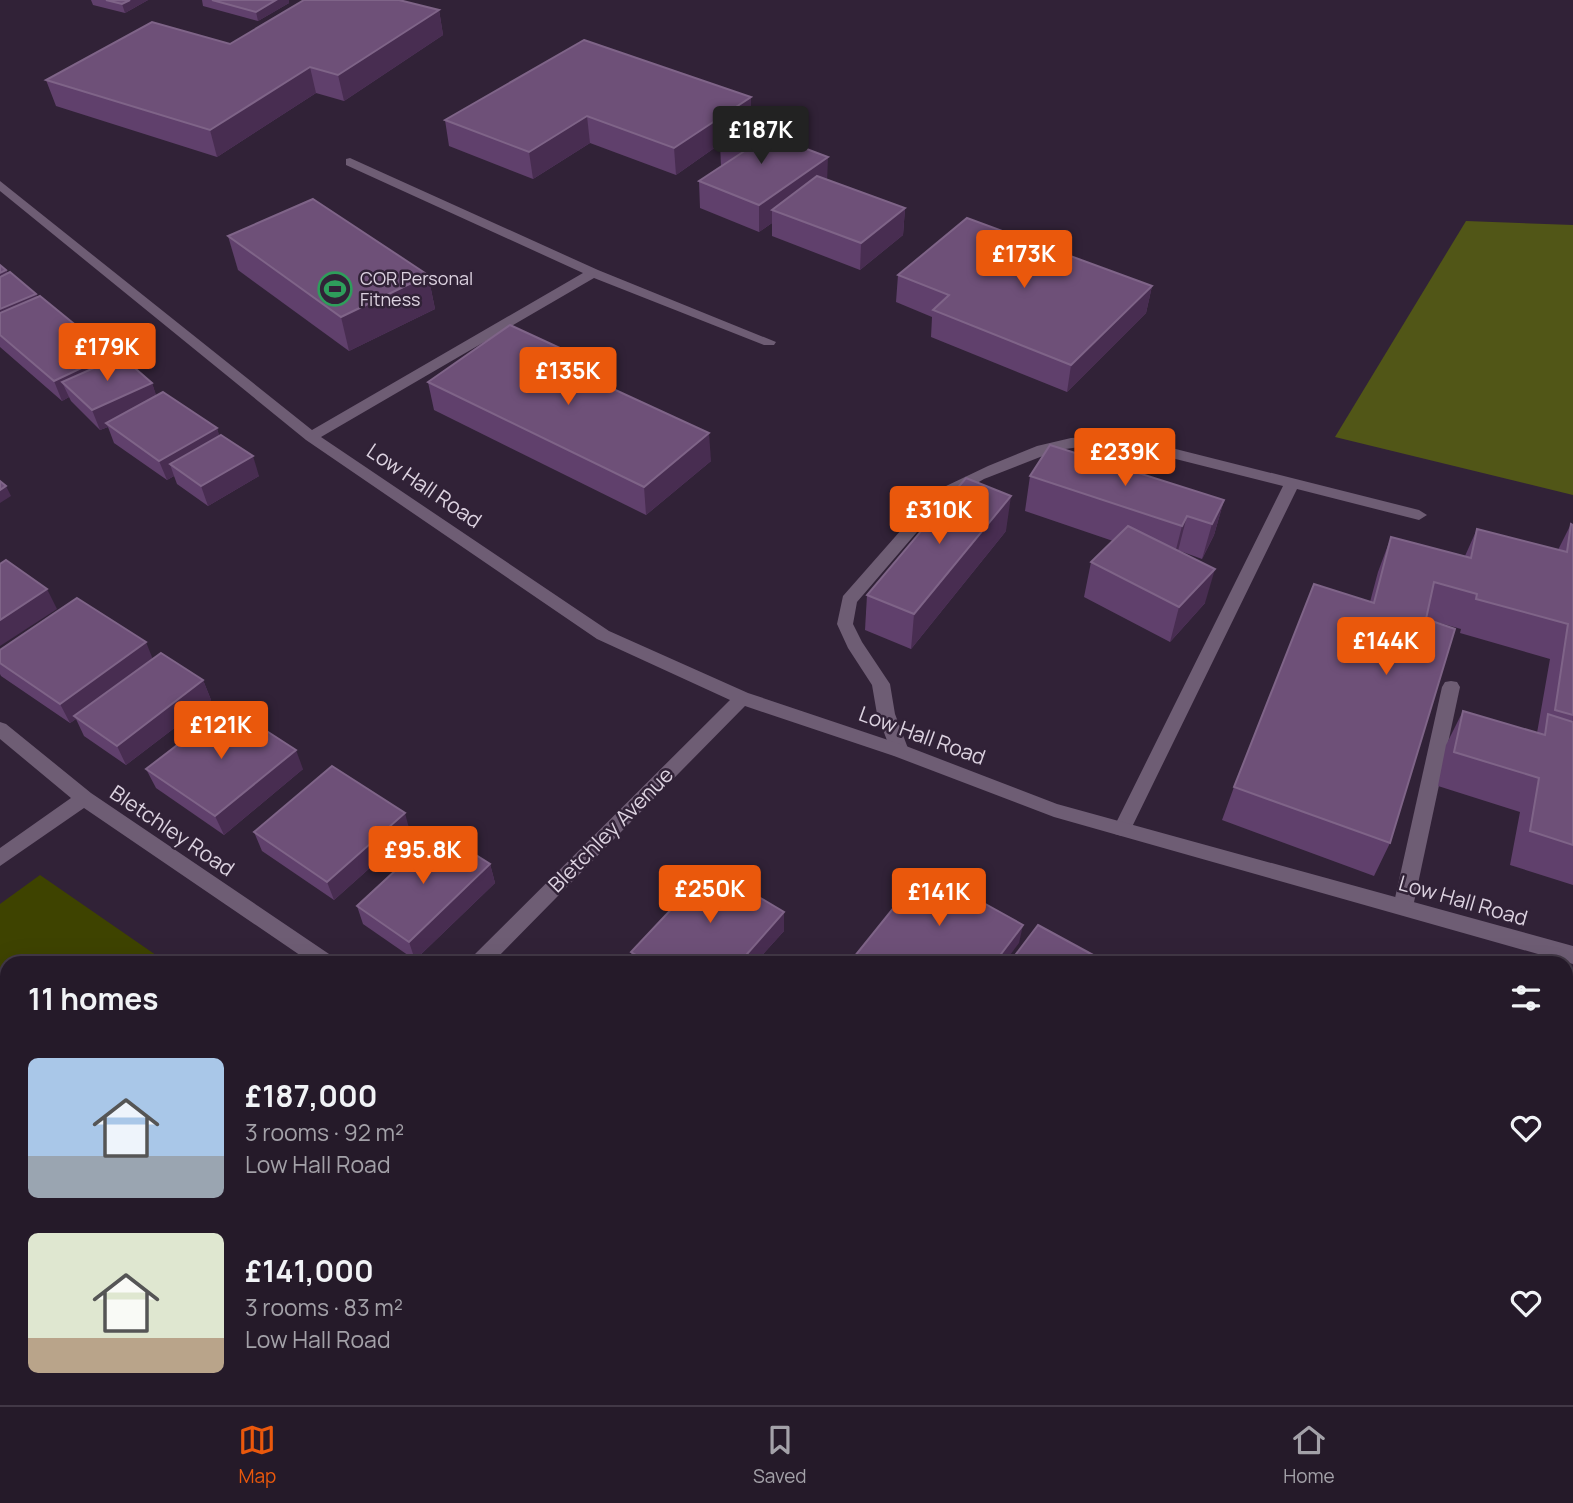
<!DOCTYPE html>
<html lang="en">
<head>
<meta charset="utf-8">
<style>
	body { margin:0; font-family:Manrope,sans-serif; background:#312735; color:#f1f3f6; height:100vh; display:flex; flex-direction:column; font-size:26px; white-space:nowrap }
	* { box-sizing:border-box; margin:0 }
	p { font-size:23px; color:#a3a1a8 }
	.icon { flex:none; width:38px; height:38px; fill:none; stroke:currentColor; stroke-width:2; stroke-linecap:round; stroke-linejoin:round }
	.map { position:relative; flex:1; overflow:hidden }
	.details { position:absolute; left:0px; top:956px; width:1573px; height:450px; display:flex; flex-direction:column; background:#251a29; border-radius:21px 21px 0 0; box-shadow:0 7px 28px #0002,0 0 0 2px #423846 }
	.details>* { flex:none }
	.price { position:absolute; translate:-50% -60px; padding:0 16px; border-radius:7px; background:#ea580c; color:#fff; font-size:23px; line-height:46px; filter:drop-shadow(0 2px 4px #0008) }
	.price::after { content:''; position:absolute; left:50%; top:42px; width:21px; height:16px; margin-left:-10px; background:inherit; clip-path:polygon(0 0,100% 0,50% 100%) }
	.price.selected { background:#222; color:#fff }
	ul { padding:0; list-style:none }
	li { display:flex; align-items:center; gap:21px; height:175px; padding:0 28px }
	li span { display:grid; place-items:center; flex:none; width:196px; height:140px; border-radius:10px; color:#555 }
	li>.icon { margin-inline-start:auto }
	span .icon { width:84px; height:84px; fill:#fffc; stroke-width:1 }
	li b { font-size:30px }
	h2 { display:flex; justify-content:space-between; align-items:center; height:84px; padding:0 28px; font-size:30px }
	.tabs { display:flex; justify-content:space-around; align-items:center; height:98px; border-top:2px solid #423846; background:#251a29; font-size:19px; color:#a3a1a8 }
	.tabs a { display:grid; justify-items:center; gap:4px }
	.tabs .selected { color:#ea580c }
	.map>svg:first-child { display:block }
</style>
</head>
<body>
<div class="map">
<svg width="1573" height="1405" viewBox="0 0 1573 1405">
	<rect width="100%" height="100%" fill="#312237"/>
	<g fill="#3e4300">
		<path d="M40,875L166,962H7V1398H10L0,1405V904Z"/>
		<path d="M902,1398H1276L1269,1405H932Z"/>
	</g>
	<path fill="#515617" d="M1466,221L1573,225V495L1335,437Z"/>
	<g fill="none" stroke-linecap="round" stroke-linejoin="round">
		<g fill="#6e5d74" fill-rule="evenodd">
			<path d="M1104,436H1124L1419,510L1427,515L1419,520L1297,489L1131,829L1129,834L1122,836L1115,834L1113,829L1283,486L1124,446H1087L1058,450L984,479L941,504L857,602L853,624L862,642L890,684L895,714L909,751L906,756H894L891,751L877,714L872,685L848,648L837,624L843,596L931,496L944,487L988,466L1037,446L1071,438Z"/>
			<path d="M1451,681L1457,682L1460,687L1413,907L1410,913L1403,915L1396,913L1393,907L1442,687L1445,682Z"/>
			<path d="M1566,1266L1573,1267V1291L1566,1289Z"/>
		</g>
		<g fill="#6e5d74" fill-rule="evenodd">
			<path d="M350,158L598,270L776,342L774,345H764L594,278L321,437L609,631L748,693L906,746L1057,804L1573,946V964L1054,817L894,756L745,706L493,962H470L473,956L730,700L597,639L306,440L0,191V181L312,430L583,273L346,165V159Z"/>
			<path d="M0,722L6,724L91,793L332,956L335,962H310L84,808L0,866V848L71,798L0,739Z"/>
			<path d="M46,1398H75L72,1405H44Z"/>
			<path d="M1353,1398H1379L1376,1405H1351Z"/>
		</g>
	</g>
	<g fill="#60406c">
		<path d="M91,0H148L125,13L93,5Z"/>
		<path d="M202,0H289V3L258,21L203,6Z"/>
		<path d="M439,10L443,35L344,101L316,93L217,157L56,106L46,80L230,44Z"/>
		<path d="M751,97V123L746,127L827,180L905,208L903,235L860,270L772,236V223L759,232L700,208L699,181L721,166L720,144L676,175L590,143L533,179L449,146L445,120Z"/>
		<path d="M228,236L428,275L435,309L349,351L238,270Z"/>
		<path d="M0,265L6,270L8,273L36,294L37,297L111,354L114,359L152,383L156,396L217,428L219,436L259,476L208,506L177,484L174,476L167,480L114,443L108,427L100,430L71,401L69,397L62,401L0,347Z"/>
		<path d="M898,275L1152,286L1146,313L1067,392L931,337L932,317L896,302Z"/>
		<path d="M428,382L711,461L646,515L434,410Z"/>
		<path d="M1030,476L1224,500L1214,535L1202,559L1180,551L1205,603L1170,642L1084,597L1091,562L1113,541L1025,511Z"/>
		<path d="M1571,524L1573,525V885L1510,865L1520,812L1438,786L1446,745L1463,711L1537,733L1550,659L1460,633L1461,629L1426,619L1390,843L1374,876L1222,820L1234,787L1370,602L1378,572L1391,537L1465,556L1477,529L1558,550Z"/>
		<path d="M1006,531L911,649L865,630L867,595Z"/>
		<path d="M0,650L153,659L203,680L211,700L126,765L84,736L76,719L70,723L1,676L0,674Z"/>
		<path d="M146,769H303L224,835L156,788Z"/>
		<path d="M254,832H410L334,900L262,851Z"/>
		<path d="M490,864L495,883L415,960L363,924L357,906Z"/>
		<path d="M784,912V931L756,962H633L631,952Z"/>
		<path d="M1566,1099L1573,1103V1231L1566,1227Z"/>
		<path d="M1523,1398H1566L1573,1405H1534Z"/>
	</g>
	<g fill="#482d51">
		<path d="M130,0H148L125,13L122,4Z"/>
		<path d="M276,0H289V3L258,21L256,12Z"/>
		<path d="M439,10L443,35L344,101L338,75Z"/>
		<path d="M310,67L316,93L217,157L210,130Z"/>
		<path d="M751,97V123L724,142L720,140V144L676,175L674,148Z"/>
		<path d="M587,116L590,143L533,179L529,152Z"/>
		<path d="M828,157L827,183L772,210V223L759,232V205Z"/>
		<path d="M905,208L903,235L860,270L861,243Z"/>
		<path d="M6,270L14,289L0,295V273Z"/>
		<path d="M428,275L435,309L349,351L341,317Z"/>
		<path d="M1152,286L1146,313L1067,392L1071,365Z"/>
		<path d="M36,294L44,313L0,332V309Z"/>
		<path d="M562,349L566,376L548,359Z"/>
		<path d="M111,354L119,373L62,382L69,397L62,401L54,381Z"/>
		<path d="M152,383L159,403L106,423L108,427L100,430L92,410Z"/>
		<path d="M217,428L223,448L170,464L174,476L167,480L159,461Z"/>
		<path d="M709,433L711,461L646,515L644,487Z"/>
		<path d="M253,456L259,476L208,506L201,486Z"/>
		<path d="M6,486L11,496L0,503V490Z"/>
		<path d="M1011,496L1006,531L911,649L914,614Z"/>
		<path d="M1224,500L1214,535L1202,559L1212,524Z"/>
		<path d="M1187,516L1178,551L1173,561L1182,526Z"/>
		<path d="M1215,569L1205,603L1170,642L1179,607Z"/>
		<path d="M47,589L57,609L0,646V620Z"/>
		<path d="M146,642L154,662L74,716L76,719L70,723L60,704Z"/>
		<path d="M203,680L211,700L126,765L117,746Z"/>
		<path d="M296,750L303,769L224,835L215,816Z"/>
		<path d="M405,813L410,832L334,900L327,882Z"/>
		<path d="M490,864L495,883L415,960L409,942Z"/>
		<path d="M784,912V931L756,962H740Z"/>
		<path d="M1023,925L1019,943L1005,962H995Z"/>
		<path d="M437,1398H454L449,1405H432Z"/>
	</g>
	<g fill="#6e5078" stroke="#7f6488" stroke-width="2">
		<path d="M106,0H130L122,4Z"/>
		<path d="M212,0H276L256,12Z"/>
		<path d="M304,0H399L439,10L338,75L310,67L210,130L46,80L152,22L230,44Z"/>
		<path d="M584,40L751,97L674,148L587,116L529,152L445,120Z"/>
		<path d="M743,125L828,157L759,205L699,181L746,150L720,140Z"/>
		<path d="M817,176L905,208L861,243L772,210Z"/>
		<path d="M313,199L428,275L341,317L228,236Z"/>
		<path d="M967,218L1152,286L1071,365L933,310L949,295L898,275Z"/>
		<path d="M0,265L6,270L0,273Z"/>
		<path d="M10,272L36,294L0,309V277Z"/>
		<path d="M40,296L111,354L54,381L0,335V313Z"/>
		<path d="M510,325L562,349L548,359L709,433L644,487L428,382Z"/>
		<path d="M121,356L152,383L92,410L62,382Z"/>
		<path d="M163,392L217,428L159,461L106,423Z"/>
		<path d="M221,435L253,456L201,486L170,464Z"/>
		<path d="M1050,445L1224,500L1212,524L1187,516L1182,526L1030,476Z"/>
		<path d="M966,478L1011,496L914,614L867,595Z"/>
		<path d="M0,481L6,486L0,490Z"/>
		<path d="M1571,524L1573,525V715L1555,710L1568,624L1476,599L1477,594L1434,582L1426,619L1455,629L1390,843L1234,787L1314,584L1374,603L1391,537L1471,558L1477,529L1567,552Z"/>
		<path d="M1128,526L1215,569L1179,607L1091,562Z"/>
		<path d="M6,560L47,589L0,620V564Z"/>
		<path d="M77,598L146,642L60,704L0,663V650Z"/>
		<path d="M161,653L203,680L117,746L74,716Z"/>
		<path d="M228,706L296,750L215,816L146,769Z"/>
		<path d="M1463,711L1545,735L1548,714L1573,722V845L1530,831L1539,778L1454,752Z"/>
		<path d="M332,766L405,813L327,882L254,832Z"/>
		<path d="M438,831L490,864L409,942L357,906Z"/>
		<path d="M710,868L784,912L740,962H648L631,952Z"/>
		<path d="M924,870L1023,925L995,962H850Z"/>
		<path d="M1038,925L1106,962H1010Z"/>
		<path d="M1566,1099L1573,1103V1207L1566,1204Z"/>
		<path d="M1566,1338L1573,1342V1405H1553L1556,1398H1566Z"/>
		<path d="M309,1398H437L432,1405H303Z"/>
		<path d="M458,1398H483L492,1405H452Z"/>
	</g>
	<defs>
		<symbol id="stadium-ring" viewBox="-11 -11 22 22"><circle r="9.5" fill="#312237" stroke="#2e9e5b" stroke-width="1.5"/><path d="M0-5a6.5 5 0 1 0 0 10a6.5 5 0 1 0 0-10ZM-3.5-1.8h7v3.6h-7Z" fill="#2e9e5b"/></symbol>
	</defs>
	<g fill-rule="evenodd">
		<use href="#stadium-ring" x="316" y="270" width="38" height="38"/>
	</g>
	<g text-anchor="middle" stroke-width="5" stroke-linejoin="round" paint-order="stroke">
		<g font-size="18" fill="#dcd2e0" stroke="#312237" text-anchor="start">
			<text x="360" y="285">COR Personal<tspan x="360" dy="21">Fitness</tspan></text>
		</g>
		<g font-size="21" fill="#dcd2e0" stroke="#312237">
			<text transform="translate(424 486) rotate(34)" y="7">Low Hall Road</text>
			<text transform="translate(922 736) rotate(20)" y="7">Low Hall Road</text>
			<text transform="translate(611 830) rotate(-45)" y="7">Bletchley Avenue</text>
			<text transform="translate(172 831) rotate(34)" y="7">Bletchley Road</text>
			<text transform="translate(1463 901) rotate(16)" y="7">Low Hall Road</text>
		</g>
	</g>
</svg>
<b class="price selected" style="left:761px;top:166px">£187K</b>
<b class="price" style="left:1024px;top:290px">£173K</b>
<b class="price" style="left:107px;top:383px">£179K</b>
<b class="price" style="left:568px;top:407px">£135K</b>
<b class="price" style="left:1125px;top:488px">£239K</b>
<b class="price" style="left:939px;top:546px">£310K</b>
<b class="price" style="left:1386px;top:677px">£144K</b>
<b class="price" style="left:221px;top:761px">£121K</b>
<b class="price" style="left:423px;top:886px">£95.8K</b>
<b class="price" style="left:710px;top:925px">£250K</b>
<b class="price" style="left:939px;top:928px">£141K</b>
<section class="details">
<h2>11 homes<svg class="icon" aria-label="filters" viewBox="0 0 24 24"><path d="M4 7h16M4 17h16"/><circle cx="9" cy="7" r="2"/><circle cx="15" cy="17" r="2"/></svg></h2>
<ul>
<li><span style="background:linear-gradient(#a9c7e8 70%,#9aa5b1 0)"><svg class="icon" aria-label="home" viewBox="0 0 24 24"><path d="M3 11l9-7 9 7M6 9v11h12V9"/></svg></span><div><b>£187,000</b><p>3 rooms · 92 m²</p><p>Low Hall Road</p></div><svg class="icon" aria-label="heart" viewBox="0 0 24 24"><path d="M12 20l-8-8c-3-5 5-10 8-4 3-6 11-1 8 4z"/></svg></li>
<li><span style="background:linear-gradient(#dfe7d0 75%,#b9a48a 0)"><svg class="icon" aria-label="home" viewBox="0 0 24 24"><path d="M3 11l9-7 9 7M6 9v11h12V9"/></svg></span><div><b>£141,000</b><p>3 rooms · 83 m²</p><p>Low Hall Road</p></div><svg class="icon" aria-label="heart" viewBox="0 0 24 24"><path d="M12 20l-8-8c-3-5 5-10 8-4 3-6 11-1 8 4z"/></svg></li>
</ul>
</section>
</div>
<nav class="tabs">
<a class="selected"><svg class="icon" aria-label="map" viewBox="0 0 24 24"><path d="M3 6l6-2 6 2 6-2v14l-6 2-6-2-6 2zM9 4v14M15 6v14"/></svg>Map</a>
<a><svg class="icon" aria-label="saved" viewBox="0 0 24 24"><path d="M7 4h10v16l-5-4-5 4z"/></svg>Saved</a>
<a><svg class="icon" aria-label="home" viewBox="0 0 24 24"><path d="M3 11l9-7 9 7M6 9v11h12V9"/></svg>Home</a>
</nav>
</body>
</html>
